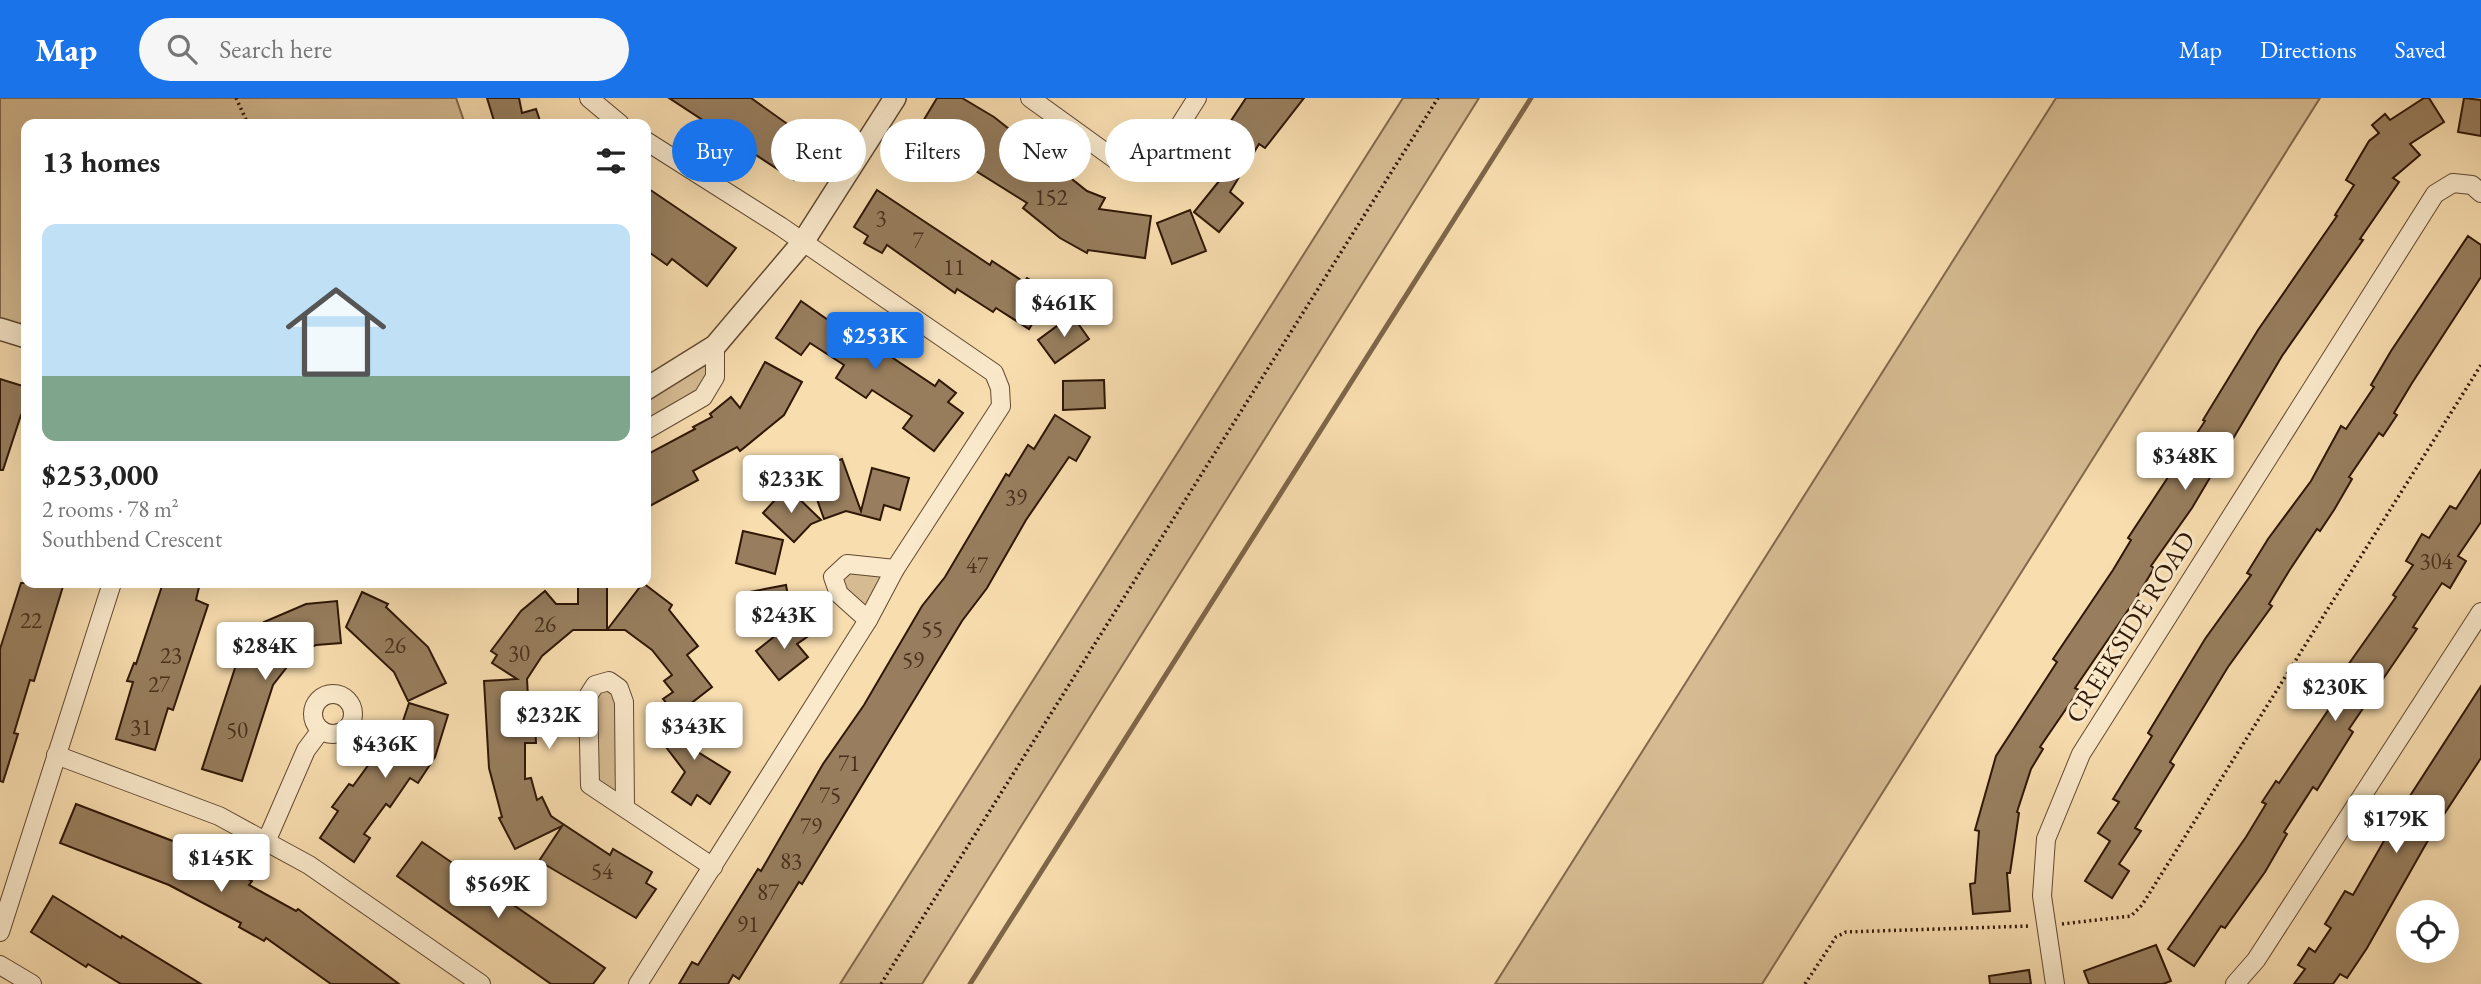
<!DOCTYPE html>
<html lang="en">
<head>
<meta charset="utf-8">
<style>
	body { margin:0; font-family:"EB Garamond",serif; background:#f6f6f6; color:#222; height:100vh; display:flex; flex-direction:column; font-size:26px; white-space:nowrap }
	* { box-sizing:border-box; margin:0 }
	p { font-size:23px; color:#767676 }
	.icon { flex:none; width:38px; height:38px; fill:none; stroke:currentColor; stroke-width:2; stroke-linecap:round; stroke-linejoin:round }
	.map { position:relative; flex:1; overflow:hidden }
	.panel { position:absolute; left:21px; top:21px; width:630px; height:469px; display:flex; flex-direction:column; background:#fff; border-radius:14px; box-shadow:0 7px 28px #0002 }
	.panel>* { flex:none }
	.guide { position:absolute; left:672px; top:21px; width:665px; height:63px; display:flex; gap:14px }
	.buttons { position:absolute; left:2396px; top:802px; display:grid; gap:14px }
	.buttons a { display:grid; place-items:center; width:63px; height:63px; border-radius:50%; background:#fff; box-shadow:0 7px 28px #0002; font-size:35px }
	.price { position:absolute; translate:-50% -60px; padding:0 16px; border-radius:7px; background:#fff; color:#222; font-size:23px; line-height:46px; filter:drop-shadow(0 2px 4px #0008) }
	.price::after { content:''; position:absolute; left:50%; top:42px; width:21px; height:16px; margin-left:-10px; background:inherit; clip-path:polygon(0 0,100% 0,50% 100%) }
	.price.active { background:#1a73e8; color:#fff }
	ul { padding:0; list-style:none }
	li { display:grid; align-content:center; gap:14px; height:371px; padding:0 21px }
	li span { display:grid; place-items:center; height:217px; border-radius:14px; color:#555 }
	li>.icon { margin-inline-start:auto }
	span .icon { width:126px; height:126px; fill:#fffc; stroke-width:1 }
	li b { font-size:30px }
	h2 { display:flex; justify-content:space-between; align-items:center; height:84px; padding:0 21px; font-size:30px }
	.tag { padding:0 24px; border-radius:32px; background:#fff; box-shadow:0 7px 28px #0002; font-size:24px; line-height:63px }
	.tag.active { background:#1a73e8; color:#fff }
	header { display:flex; align-items:center; gap:42px; box-sizing:border-box; height:98px; padding:0 35px; background:#1a73e8; color:#fff }
	header strong { font-size:33px }
	nav { display:flex; gap:38px; margin-inline-start:auto; font-size:24px }
	.search { width:490px; height:63px; background:#f6f6f6; display:flex; align-items:center; gap:18px; box-sizing:border-box; padding:0 24px; border-radius:38px; color:#767676; font-size:26px }
	.map>svg:first-child { display:block }
</style>
</head>
<body>
<header>
<strong>Map</strong>
<div class="search"><svg class="icon" aria-label="search" viewBox="0 0 24 24"><circle cx="10" cy="10" r="6"/><path d="M15 15l6 6"/></svg>Search here</div>
<nav><a>Map</a><a>Directions</a><a>Saved</a></nav>
</header>
<div class="map">
<svg width="2481" height="886" viewBox="0 0 2481 886">
	<rect width="100%" height="100%" fill="#f8ddaf"/>
	<filter id="stains"><feTurbulence type="fractalNoise" baseFrequency=".00286" numOctaves="4"/><feColorMatrix values="0 0 0 0 .2 0 0 0 0 .09 0 0 0 0 .02 0 0 0 .5 -.17"/></filter>
	<radialGradient id="worn" r=".72"><stop offset=".6" stop-color="#630" stop-opacity="0"/><stop offset="1" stop-color="#630" stop-opacity=".3"/></radialGradient>
	<g fill="#d6bb92" stroke="#82694c" stroke-width="2">
		<path d="M0,0H456L465,26H26V239L0,231Z"/>
		<path d="M1403,0H1479L922,886H840Z"/>
		<path d="M2056,0H2320L1762,886H1495Z"/>
		<path d="M715,248V279L646,332V291Z"/>
		<path d="M839,471H895L868,522L852,510Z"/>
		<path d="M595,587L619,590L625,710L590,687Z"/>
	</g>
	<g fill="none" stroke-linecap="round" stroke-linejoin="round">
		<path stroke="#7f6649" stroke-width="5" d="M970,886L1531,0"/>
	</g>
	<g fill="#987e5e" stroke="#2f1706" stroke-width="2">
		<path d="M487,0H519L522,15L536,11L541,26H495Z"/>
		<path d="M669,0H751L818,48L794,82Z"/>
		<path d="M937,0H962L994,19L1087,93L1105,100L1099,111L1151,118L1145,160L1088,152L1087,155L1060,140L1023,110L1027,105L952,58L956,53L919,30Z"/>
		<path d="M1246,0H1304L1265,50L1259,46L1230,94L1243,105L1219,134L1194,114L1224,77L1203,65Z"/>
		<path d="M2424,0H2429L2444,24L2410,46L2420,57L2393,80L2399,84L2360,141L2363,142L2282,258L2192,410L2151,468L2154,470L2137,499L2075,590L2079,592L2040,649L2043,651L2031,671L2017,714L2019,715L2010,775H2007L2010,813L1973,816L1970,786L1975,785L1979,733L1975,732L1996,658L2057,564L2053,561L2113,472L2131,442L2128,440L2205,323L2203,322L2258,232L2337,118L2335,117L2354,87L2346,82L2369,43L2379,35L2372,27L2385,16L2390,22Z"/>
		<path d="M2464,0L2481,2V38L2458,34Z"/>
		<path d="M646,89L736,150L707,188L672,161L667,167L646,152Z"/>
		<path d="M877,92L990,167L992,163L1024,184L1027,180L1051,195L1029,231L996,210L993,214L957,191L955,195L887,147L882,155L864,145L868,138L854,129Z"/>
		<path d="M1190,112L1206,153L1172,166L1157,125Z"/>
		<path d="M2468,138L2481,147V179L2412,285L2394,315L2397,317L2383,338L2379,335L2349,379L2352,381L2334,412L2320,433L2317,431L2289,473L2269,506L2272,508L2228,569L2170,664L2174,667L2135,730L2141,733L2119,766L2129,773L2112,800L2085,783L2110,743L2098,735L2119,704L2113,701L2152,638L2148,635L2205,541L2251,477L2247,475L2268,441L2311,383L2341,328L2346,331L2374,289L2371,287L2391,253Z"/>
		<path d="M801,203L831,224L835,218L863,237L867,232L889,246L884,254L935,288L939,282L956,295L948,304L963,315L934,353L903,330L912,318L872,292L866,300L836,280L844,267L810,245L801,257L776,240Z"/>
		<path d="M1072,217L1089,241L1055,265L1038,242Z"/>
		<path d="M765,264L802,284L784,317L740,353L737,349L693,373L698,382L646,410V357L695,331L693,329L712,319L710,316L731,299L740,310Z"/>
		<path d="M0,281L26,289V310L24,318L21,317L3,372H0Z"/>
		<path d="M1104,282L1105,310L1063,312V283Z"/>
		<path d="M1055,317L1090,339L1076,363L1069,359L1026,422L987,490L962,523L802,786L799,784L739,881L733,877L728,886H679L692,864L698,867L758,771L761,773L823,666L864,607L922,508L945,479L1006,376L1009,378L1028,347L1034,351Z"/>
		<path d="M842,361L861,413L872,370L909,380L900,412L884,407L880,422L846,413L824,421L807,373Z"/>
		<path d="M2481,372V424L2458,458L2466,463L2450,490L2442,485L2413,529L2417,531L2349,631L2353,634L2330,671L2317,692L2313,689L2284,734L2287,736L2265,774L2225,830L2221,828L2194,868L2168,851L2246,739L2266,706L2262,704L2276,683L2279,685L2331,608L2328,606L2351,569L2348,567L2396,499L2393,497L2413,467L2406,463L2422,436L2429,440L2450,408L2456,411Z"/>
		<path d="M787,389L821,422L811,426L794,444L763,415Z"/>
		<path d="M743,433L783,442L775,476L736,465Z"/>
		<path d="M21,485H64L34,583L30,582L14,635L18,636L3,684L0,683V551Z"/>
		<path d="M163,485H200L196,502L208,507L173,612L168,610L155,652L116,641L133,584L127,583L134,565L136,566Z"/>
		<path d="M643,485L672,507L669,512L698,548L687,557L712,589L676,617L663,601L673,594L664,583L672,577L652,552L625,532H607Z"/>
		<path d="M578,487H607V532H573L542,558L527,581L528,599H537L538,619L535,620L536,645H525V681L531,680L537,702L542,699L551,718L610,757L613,751L652,774L646,785L656,791L636,820L539,763L562,728L515,751L499,720L502,719L489,670L484,583L517,581L492,565L497,557L491,553L521,513L545,493L556,506H578Z"/>
		<path d="M786,487L792,521L750,529L744,495Z"/>
		<path d="M362,494L388,506L386,509L428,549L446,585L408,603L394,574L346,529Z"/>
		<path d="M337,503L341,545L316,547L279,563L287,569L273,587L242,683L202,671L236,567L266,528L264,524L306,506Z"/>
		<path d="M794,523L807,539L797,546L808,559L779,582L756,553Z"/>
		<path d="M2481,588V660L2435,730L2367,850L2347,880L2340,876L2333,886H2294L2305,871L2298,867L2309,850L2315,854L2331,830L2325,826L2345,793L2353,797L2408,701Z"/>
		<path d="M409,605L448,617L435,659L418,685L410,680L390,709L386,706L364,736L370,740L354,764L320,740L338,713L332,709L349,686L353,688L372,662L380,667L397,641Z"/>
		<path d="M689,613L709,639L693,651L730,674L710,706L697,697L691,707L672,694L685,674L666,649L672,645L663,633Z"/>
		<path d="M76,706L178,745L252,783L249,787L296,813L298,811L399,886H331L266,840L264,843L239,829L241,825L169,787L60,745Z"/>
		<path d="M422,744L605,870L593,886H551L397,778Z"/>
		<path d="M53,798L121,840L122,838L201,886H121L88,866L86,869L31,834Z"/>
		<path d="M2156,847L2171,883L2163,886H2089L2084,873Z"/>
		<path d="M2029,872L2031,886H1990L1989,878Z"/>
	</g>
	<g fill="none" stroke-linecap="round" stroke-linejoin="round">
		<defs>
			<g id="minor">
				<path d="M589,0L620,26"/>
				<path d="M1030,0L1116,62L1143,67L1163,54L1197,0"/>
				<path d="M646,332L703,299L715,279V248"/>
				<path d="M868,522L839,496L833,479L847,466L895,471"/>
				<circle cx="333" cy="616" r="20"/>
				<path d="M56,657L219,718L309,767L481,886"/>
				<path d="M625,710L624,604L619,590L609,583L595,587L588,598L590,687L713,769"/>
				<path d="M266,744L306,652L321,632"/>
				<path d="M0,834L112,485"/>
				<path d="M0,867L32,886"/>
				<path d="M638,886L868,522L895,471L1001,308L1000,290L994,275L780,128L646,43"/>
				<path d="M2055,886L2042,798L2046,741L2081,656L2435,96L2453,85L2472,87L2481,95"/>
				<path d="M2235,886L2256,862L2481,514"/>
			</g>
			<g id="tertiary">
				<path d="M0,231L26,239"/>
				<path d="M646,291L715,248L803,144L895,0"/>
			</g>
		</defs>
		<use href="#minor" stroke="#614830" stroke-width="20"/>
		<use href="#tertiary" stroke="#614830" stroke-width="24"/>
		<g stroke="#2f1706" stroke-width="3.5" stroke-dasharray="2 3.5" stroke-linecap="butt">
			<path d="M236,0L248,26"/>
			<path d="M2062,826L2131,818L2142,807L2481,267"/>
			<path d="M881,886L1438,0"/>
			<path d="M1805,886L1836,839L1846,834L2030,828"/>
		</g>
		<use href="#minor" stroke="#fae9cb" stroke-width="18"/>
		<use href="#tertiary" stroke="#fae9cb" stroke-width="21"/>
	</g>
	<g text-anchor="middle" stroke-width="6" stroke-linejoin="round" paint-order="stroke">
		<g font-size="23" fill="#49311c">
			<text x="1051" y="107">152</text>
			<text x="881" y="128">3</text>
			<text x="918" y="150">7</text>
			<text x="954" y="177">11</text>
			<text x="1016" y="407">39</text>
			<text x="2436" y="471">304</text>
			<text x="977" y="475">47</text>
			<text x="31" y="530">22</text>
			<text x="545" y="534">26</text>
			<text x="932" y="539">55</text>
			<text x="395" y="555">26</text>
			<text x="519" y="563">30</text>
			<text x="171" y="565">23</text>
			<text x="913" y="570">59</text>
			<text x="159" y="594">27</text>
			<text x="141" y="637">31</text>
			<text x="237" y="640">50</text>
			<text x="849" y="673">71</text>
			<text x="830" y="705">75</text>
			<text x="811" y="736">79</text>
			<text x="791" y="771">83</text>
			<text x="602" y="781">54</text>
			<text x="768" y="802">87</text>
			<text x="748" y="834">91</text>
		</g>
		<g font-size="26" fill="#2f1706" stroke="#fae9cb">
			<text transform="translate(2130 529) rotate(-58)" y="9">CREEKSIDE ROAD</text>
		</g>
	</g>
	<rect width="100%" height="100%" filter="url(#stains)"/>
	<rect width="100%" height="100%" fill="url(#worn)"/>
</svg>
<div class="buttons">
<a><svg class="icon" aria-label="locate" viewBox="0 0 24 24"><circle cx="12" cy="12" r="6"/><path d="M12 2v4M12 18v4M2 12h4M18 12h4"/></svg></a>
</div>
<b class="price" style="left:1064px;top:241px">$461K</b>
<b class="price active" style="left:875px;top:274px">$253K</b>
<b class="price" style="left:2185px;top:394px">$348K</b>
<b class="price" style="left:791px;top:417px">$233K</b>
<b class="price" style="left:784px;top:553px">$243K</b>
<b class="price" style="left:265px;top:584px">$284K</b>
<b class="price" style="left:2335px;top:625px">$230K</b>
<b class="price" style="left:549px;top:653px">$232K</b>
<b class="price" style="left:694px;top:664px">$343K</b>
<b class="price" style="left:385px;top:682px">$436K</b>
<b class="price" style="left:2396px;top:757px">$179K</b>
<b class="price" style="left:221px;top:796px">$145K</b>
<b class="price" style="left:498px;top:822px">$569K</b>
<div class="guide">
<a class="tag active">Buy</a>
<a class="tag">Rent</a>
<a class="tag">Filters</a>
<a class="tag">New</a>
<a class="tag">Apartment</a>
</div>
<section class="panel">
<h2>13 homes<svg class="icon" aria-label="filters" viewBox="0 0 24 24"><path d="M4 7h16M4 17h16"/><circle cx="9" cy="7" r="2"/><circle cx="15" cy="17" r="2"/></svg></h2>
<ul>
<li><span style="background:linear-gradient(#bfe0f5 70%,#7fa58c 0)"><svg class="icon" aria-label="home" viewBox="0 0 24 24"><path d="M3 11l9-7 9 7M6 9v11h12V9"/></svg></span><div><b>$253,000</b><p>2 rooms · 78 m²</p><p>Southbend Crescent</p></div></li>
</ul>
</section>
</div>
</body>
</html>
